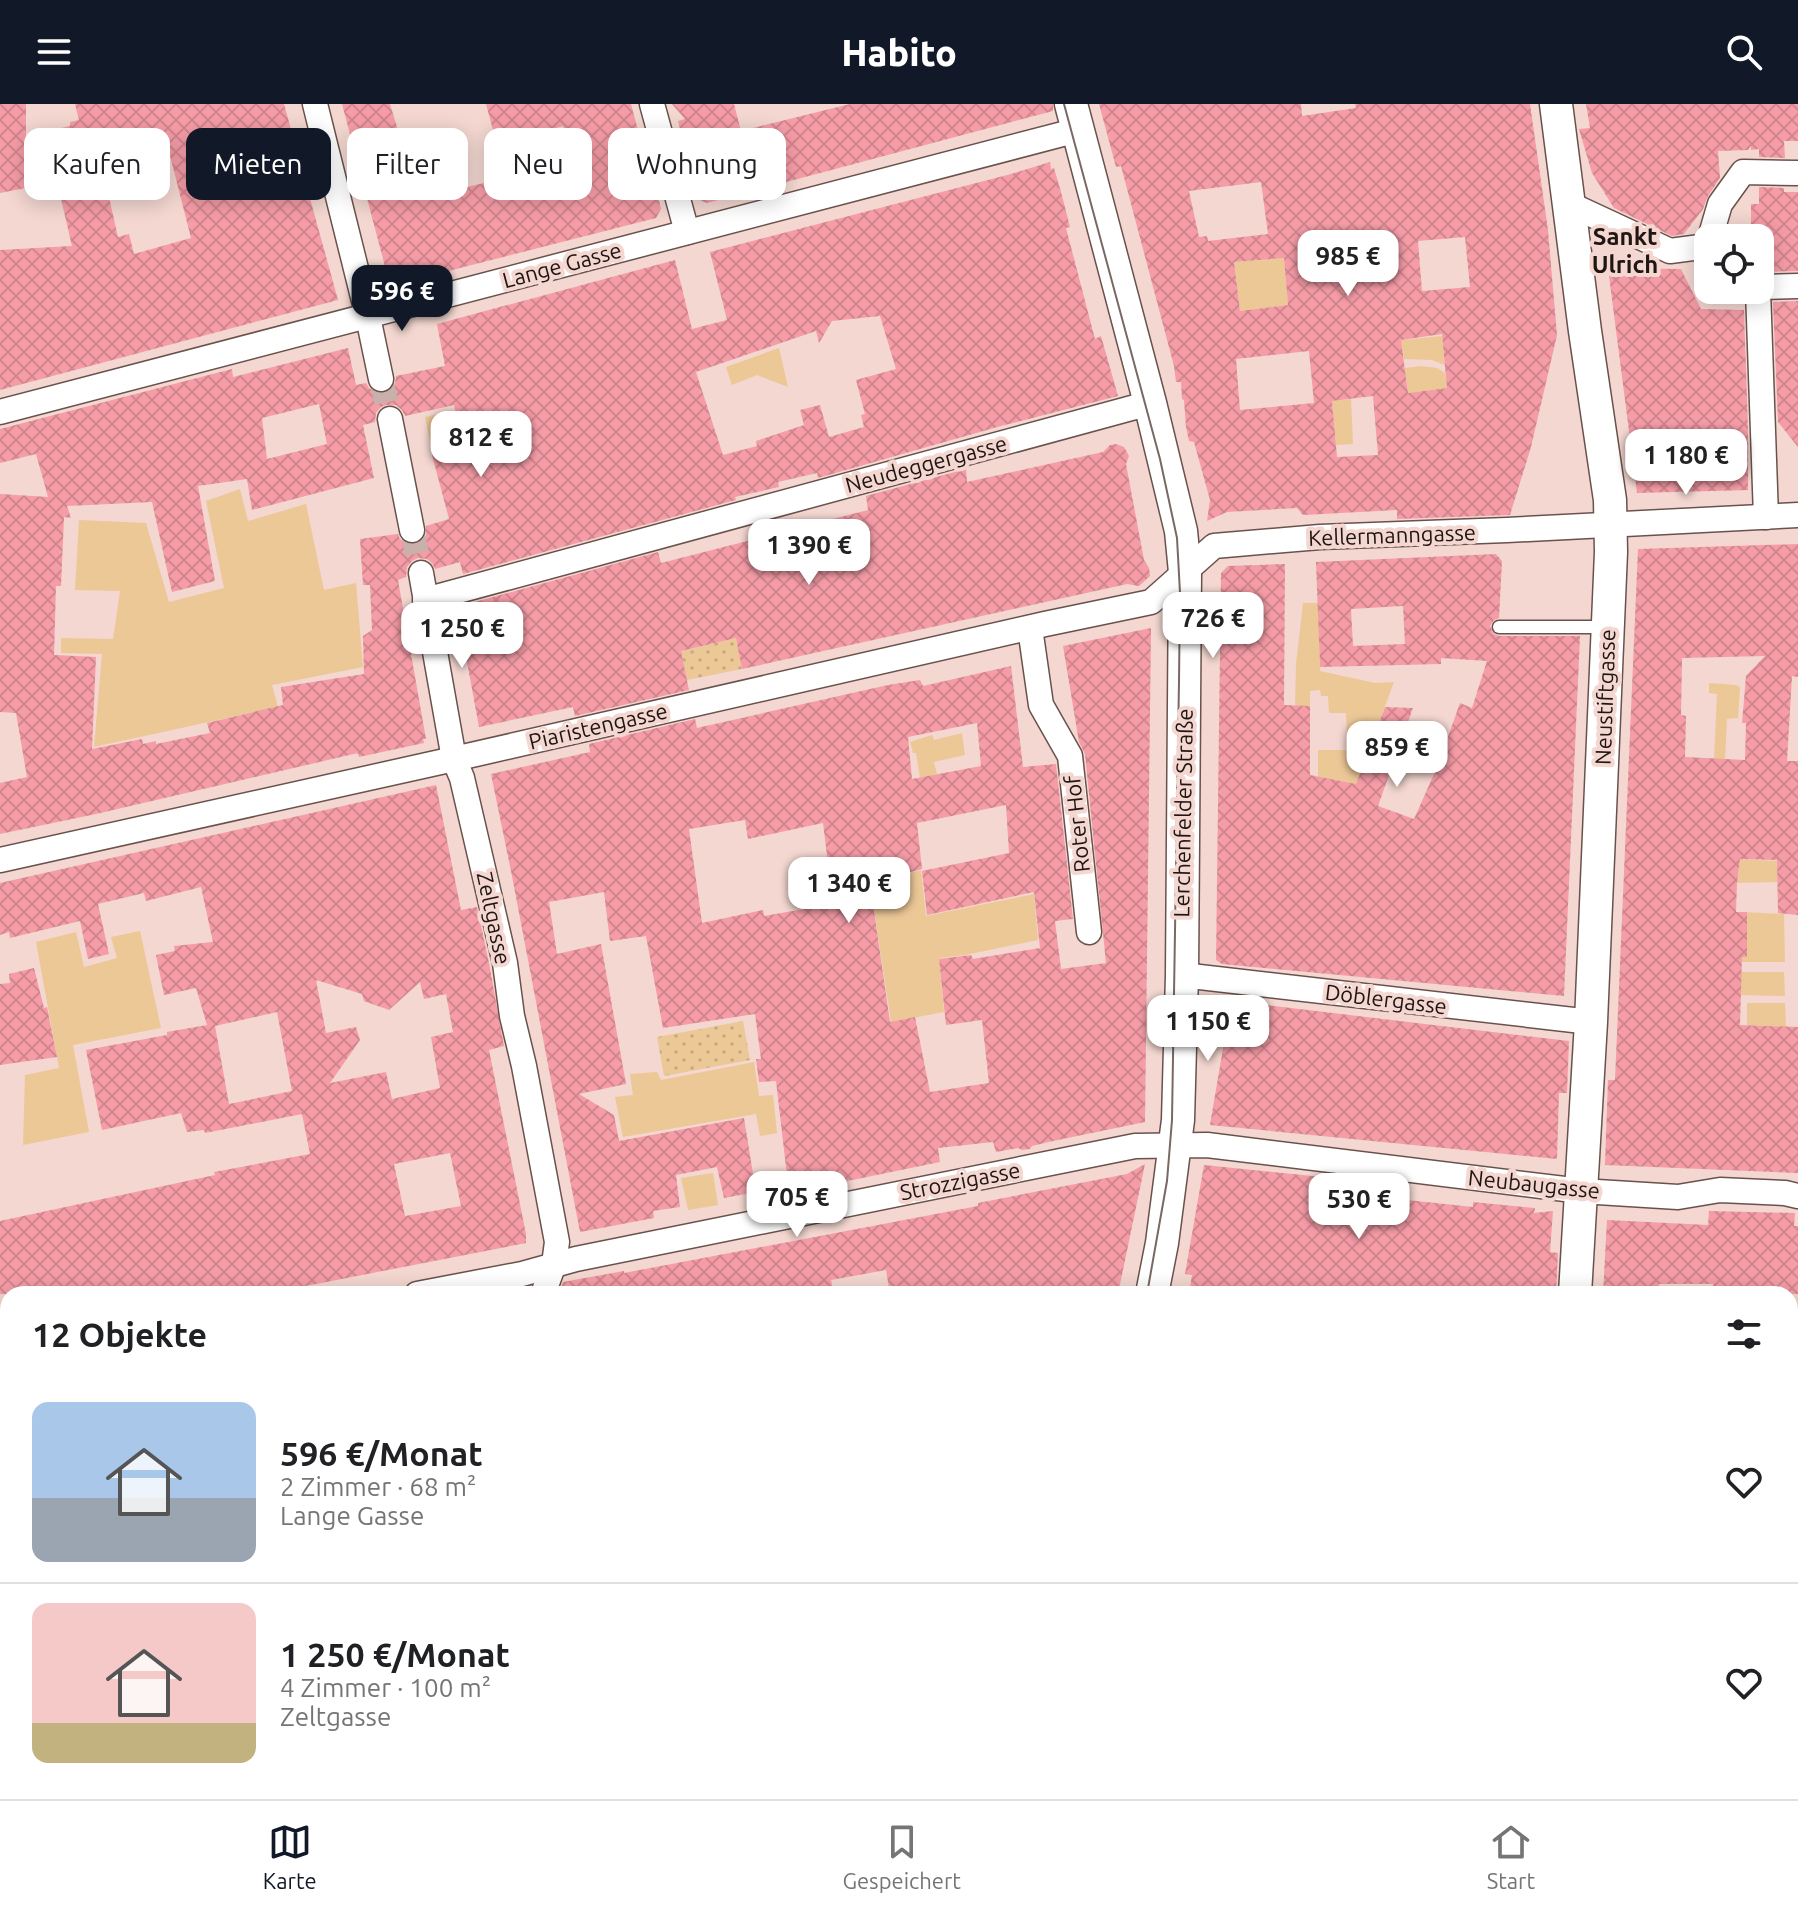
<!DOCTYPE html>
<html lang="de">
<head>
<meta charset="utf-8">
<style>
	body { margin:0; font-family:Ubuntu,sans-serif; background:#f2f2f2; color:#202124; height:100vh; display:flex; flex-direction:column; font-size:30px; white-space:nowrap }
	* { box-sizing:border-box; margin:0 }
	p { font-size:26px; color:#757577 }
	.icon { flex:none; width:44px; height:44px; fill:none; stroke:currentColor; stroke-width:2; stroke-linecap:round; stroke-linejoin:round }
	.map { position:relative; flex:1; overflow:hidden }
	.sheet { position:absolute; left:0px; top:1182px; width:1798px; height:514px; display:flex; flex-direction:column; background:#fff; border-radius:24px 24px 0 0; box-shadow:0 4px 20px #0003 }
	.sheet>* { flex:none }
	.banner { position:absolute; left:24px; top:24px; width:800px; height:72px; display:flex; gap:16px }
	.tools { position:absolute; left:1694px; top:120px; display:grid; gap:16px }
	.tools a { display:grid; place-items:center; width:80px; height:80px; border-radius:16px; background:#fff; box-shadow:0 4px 20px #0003; font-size:40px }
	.price { position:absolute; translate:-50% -68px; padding:0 18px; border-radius:16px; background:#fff; color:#222; font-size:26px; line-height:52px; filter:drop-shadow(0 2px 4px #0008) }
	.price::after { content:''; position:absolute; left:50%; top:48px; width:24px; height:18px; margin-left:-12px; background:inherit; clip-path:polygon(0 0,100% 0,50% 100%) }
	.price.active { background:#111827; color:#fff }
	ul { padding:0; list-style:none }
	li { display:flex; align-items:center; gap:24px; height:200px; padding:0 32px }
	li+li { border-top:2px solid #e0e0e0 }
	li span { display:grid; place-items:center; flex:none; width:224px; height:160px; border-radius:16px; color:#555 }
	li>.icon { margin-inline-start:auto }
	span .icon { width:96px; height:96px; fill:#fffc; stroke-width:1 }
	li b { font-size:34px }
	h2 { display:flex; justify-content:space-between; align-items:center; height:96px; padding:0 32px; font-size:34px }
	.tag { padding:0 28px; border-radius:16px; background:#fff; box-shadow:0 4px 20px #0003; font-size:28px; line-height:72px }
	.tag.active { background:#111827; color:#fff }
	header { display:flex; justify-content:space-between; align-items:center; height:104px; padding:0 32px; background:#111827; color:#fff; font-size:36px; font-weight:800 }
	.tabs { display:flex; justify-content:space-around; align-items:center; height:112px; border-top:2px solid #e0e0e0; background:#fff; font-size:22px; color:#757577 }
	.tabs a { display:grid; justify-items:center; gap:4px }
	.tabs .active { color:#111827 }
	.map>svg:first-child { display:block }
</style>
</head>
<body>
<header><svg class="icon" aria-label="menu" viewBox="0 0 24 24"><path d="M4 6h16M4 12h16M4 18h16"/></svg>Habito<svg class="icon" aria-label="search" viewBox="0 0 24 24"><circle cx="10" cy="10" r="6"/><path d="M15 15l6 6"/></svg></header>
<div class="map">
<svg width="1798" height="1695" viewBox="0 0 1798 1695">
	<defs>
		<pattern id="park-dots" width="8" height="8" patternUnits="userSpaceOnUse" patternTransform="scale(2)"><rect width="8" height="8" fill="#ecc897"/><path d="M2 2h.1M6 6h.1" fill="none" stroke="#caab81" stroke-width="1.8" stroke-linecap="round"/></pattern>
		<pattern id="building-cross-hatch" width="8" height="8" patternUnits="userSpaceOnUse" patternTransform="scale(2)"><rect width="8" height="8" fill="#f69ca7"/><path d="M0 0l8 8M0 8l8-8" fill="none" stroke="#d2868f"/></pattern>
	</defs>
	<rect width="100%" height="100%" fill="#f3d7d0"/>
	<g fill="#ecc897">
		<path d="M1284,154L1288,201L1240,207L1234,158Z"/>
		<path d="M1442,232L1445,261L1432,256L1404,255L1401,236Z"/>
		<path d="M779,244L788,283L757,271L732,281L726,263Z"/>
		<path d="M1421,262L1437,264L1445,269L1447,284L1408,289L1405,264Z"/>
		<path d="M1351,295L1353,340L1336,341L1332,297Z"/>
		<path d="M451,307L457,339L432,346L425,313Z"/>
		<path d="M240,385L248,417L306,400L324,486L356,479L363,563L272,581L278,603L94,643L102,550L61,549V534L113,535L120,487L75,486L79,416L146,419L169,498L224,484L206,397Z"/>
		<path d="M1303,499H1318L1320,567L1375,579L1394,578L1356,680L1318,673V646H1356V636H1347L1346,609H1329L1328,592H1321L1320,586L1310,587V602H1295L1296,560Z"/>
		<path d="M1709,579L1736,581L1740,583L1738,614L1727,615L1725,655H1714L1717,590L1709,589Z"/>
		<path d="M962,629L965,651L934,658L937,670L920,674L916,649H913L910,638L932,631L934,636Z"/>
		<path d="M1740,755L1777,757L1778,778L1737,779Z"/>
		<path d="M921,766L926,812L1034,790L1038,836L965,851L939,854L944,908L891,918L870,779Z"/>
		<path d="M1741,808L1784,810L1785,858H1739V853L1747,852V824Z"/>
		<path d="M140,827L161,924L73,941L89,1028L23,1041L25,971L59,964L36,838L76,828L84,863L117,854L111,833Z"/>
		<path d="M1741,868H1784L1785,892L1741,891Z"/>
		<path d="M1747,899H1785L1786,923L1747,921Z"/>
		<path d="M754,958L759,992L773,991L777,1029L760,1032L756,1010L623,1033L615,993L633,991L630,970L657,968L661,976Z"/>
		<path d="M713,1069L718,1101L688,1106L681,1074Z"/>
		<path d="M626,1688H790L789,1695H627Z"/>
		<path d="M1174,1688H1467L1466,1695H1173Z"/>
	</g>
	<g fill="url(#park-dots)">
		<path d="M736,534L742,565L687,576L681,547Z"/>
		<path d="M743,917L750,956L664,972L657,933Z"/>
	</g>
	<g fill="url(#building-cross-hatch)" fill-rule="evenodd">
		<path d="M0,0H26V32L70,22V18L79,16L75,0H284L338,196L0,286V146L72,142L57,78L0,89ZM164,28L191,134L134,150L129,130L118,133L103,67L112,65L106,42Z"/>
		<path d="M342,0H390L405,49L415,46L426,92L574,59L563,22L497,41L486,0H631L639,30L642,29L661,105L656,114L456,165L391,185Z"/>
		<path d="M672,0H734L741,27L850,0H1053V7L707,99L697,95L678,17L685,15Z"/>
		<path d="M1099,0H1301L1302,12L1356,4L1355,0H1530L1548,126L1557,231L1531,343L1510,411L1397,415V406L1303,411L1297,404L1227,408L1207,417L1210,396L1194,338L1189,337L1186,323L1184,296L1182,295L1181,278H1176L1174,262L1121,62L1116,63ZM1261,78L1268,130L1208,137L1207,132L1199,133L1189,87ZM1465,133L1470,183L1422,187L1418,137ZM1284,154L1288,201L1240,207L1234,158ZM1442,230L1447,284L1408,289L1401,236ZM1309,247L1314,299L1240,306L1236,255ZM1373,292L1378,351L1337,353L1332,297Z"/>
		<path d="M1586,0H1798V37H1784L1785,54L1759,53V45L1751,46V42L1748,46L1718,47L1720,74L1708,92L1703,105L1684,130L1672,132L1614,104L1592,69L1579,25L1590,24Z"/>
		<path d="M1050,58L1051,65L1054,64L1061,88L1070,123L1066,124L1095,235L1101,232L1118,292L1001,322L818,374L817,369L778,378L779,383L735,393L736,396L463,470L460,458L435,465L432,459L427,455L418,454L412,457L407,463L406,473L398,476L426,635H423L424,639L359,653L358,649L96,710L0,730V679L27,673L16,609L0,608V390L48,393L36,350L0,359V325L232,265L233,273L348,244L356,281L366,279L369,284L376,289H385L390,287L395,280L396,272L445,262L437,220L675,156L692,225L727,216L710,148L1011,70ZM880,212L896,265L856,276L865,310L861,311L864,323L829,333L820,301L800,306L804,321L756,337L757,342L723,351L696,268L816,227L819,239L832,217ZM319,300L327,340L267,355L262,314ZM386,301H396L402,306L405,312L454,301L462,342L432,351L449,415L426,422V432L421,438L416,440H406L400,435L398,430L360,435L363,481H370L372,526L363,532L364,570L281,583L283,601L207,619L210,629L156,640V637L143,640L142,635L92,645L96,553L54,551L56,482H61L64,413L71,414L67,402L152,398L172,488L215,477L198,382L247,375L252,406L374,374L363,321L375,318L376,309L381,303Z"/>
		<path d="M1759,83L1784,84V88H1798V167L1760,168V134H1751V100H1759Z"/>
		<path d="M1616,164L1681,165L1701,205L1744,206L1748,326V386L1637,389L1609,172Z"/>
		<path d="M1798,197V343L1778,318L1773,198Z"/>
		<path d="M1116,340L1124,343L1129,352L1126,360L1144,456L1149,464L1150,472L1139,482L1127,480L742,565L736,534L681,547L689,586L575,612L573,603L479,623L458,509L473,505L471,499L658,448L661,459L868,406L866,392L966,365L967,378L1103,348L1110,341Z"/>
		<path d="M1798,440V573L1792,572L1787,657H1798V811L1778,809L1777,756L1740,755L1737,779L1736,808H1747V853H1742L1740,921L1798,923V1069L1605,1061L1608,976H1615L1638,445ZM1765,552L1746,572L1742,619H1746L1745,656L1685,653L1686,612L1681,611L1682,554Z"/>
		<path d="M1496,450L1502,457L1499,514L1494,516L1490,522L1494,530L1499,532H1580L1564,892L1222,860L1216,856L1221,469L1228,462L1285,460L1284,601L1310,602V671L1356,680L1385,603L1413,604L1378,702L1414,715L1438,661L1460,599L1472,604L1487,557L1441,554V560L1320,563L1316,458ZM1403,502L1405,540L1353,542L1351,505Z"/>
		<path d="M1151,524L1145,1018L1053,1037L1032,1042L1030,1045L1022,1046L1018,1044L996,1048L993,1038L938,1044L940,1058L789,1089L776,977L759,978L756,955H761L755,910L663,924L646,832L610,837L604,788L549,798L557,850L601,840L626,980L579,990L614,1011L619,1037L744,1014L756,1088L724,1094L717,1063L676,1071L680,1103L653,1107L654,1114L580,1128L512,772L491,670L590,648L589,640L695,615L697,624L888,581L920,576L923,582L1011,562L1023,663L1056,660L1073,815L1055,817L1061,865L1106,859L1085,650L1079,638L1063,542ZM977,619L981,662L912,675L908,633ZM1006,701L1009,749L922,767L927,811L1034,788L1040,844L973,855L971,851L939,855L946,921L982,916L989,979L930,988L915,913L890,918L870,779L922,765L917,719ZM745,716L748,735L823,719L833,800L764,812L763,806L702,819L689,725Z"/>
		<path d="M436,681L461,806L477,803L489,859L504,942L489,946L526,1130V1139L265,1190H0V1117L215,1071L214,1068L310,1050L302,1010L205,1029L204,1026L187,1028L181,1009L102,1026L86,946L167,931V928L207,921L196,884L164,891L156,851L175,847L174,842L213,838L201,783L146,797L144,789L98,800L109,850L88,855L80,817L10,834L9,828L0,831V779ZM316,876L362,890L364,897L389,906L420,878L424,895L446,890L453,928L431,933L440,984L392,995L386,968L330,979L360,936L356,923L326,929ZM277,908L292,987L229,1000L215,922ZM450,1049L461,1102L405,1112L394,1060Z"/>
		<path d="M34,864L44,904L47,903L57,953L0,961V880L10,879L9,870Z"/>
		<path d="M1231,897L1569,937L1567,989H1559L1557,1055L1210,1021Z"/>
		<path d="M1145,1060L1118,1190H890L886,1166L831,1176L834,1190H559L563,1178L624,1167V1169L978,1102V1099L1127,1070Z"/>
		<path d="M1204,1061L1372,1078L1370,1092L1473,1103V1098L1535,1104L1534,1109L1553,1107L1550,1148L1558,1149L1556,1190H1189L1192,1171L1185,1170Z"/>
		<path d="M1709,1107L1795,1109L1794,1122H1798V1190H1713V1180H1659V1190H1603L1607,1116L1708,1121Z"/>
	</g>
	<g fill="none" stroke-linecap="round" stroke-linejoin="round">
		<g stroke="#c9b0aa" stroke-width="24" stroke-dasharray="24 12" stroke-linecap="butt">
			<path d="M381,275L390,315"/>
			<path d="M412,426L421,469"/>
		</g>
		<defs>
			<path id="lane" d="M1499,523H1607"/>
			<g id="street">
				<path d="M315,0L368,213L381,275"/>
				<path d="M652,0L687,128"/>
				<path d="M1569,100L1670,147L1708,142"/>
				<path d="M1710,134L1720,100L1743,68L1798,69"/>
				<path d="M1760,183L1798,182"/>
				<path d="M1758,186L1766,413"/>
				<path d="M0,308L1078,26"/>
				<path d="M390,315L412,426"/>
				<path d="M421,469L454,655L462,674L505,859L512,912L524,962L557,1138L554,1160L543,1190"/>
				<path d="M425,496L1150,299"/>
				<path d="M1030,524L1041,601L1070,652L1089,828"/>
				<path d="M0,756L454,655L1045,520L1151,498L1214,442L1320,433L1507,426L1798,411"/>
				<path d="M1182,871L1591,918"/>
				<path d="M417,1190L522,1170L576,1155L1135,1042L1207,1041L1581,1087L1678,1093L1720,1086L1785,1089L1798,1092"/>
				<path d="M0,1270L8,1268"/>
				<path d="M1790,1480H1798"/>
				<path d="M393,1695L395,1688"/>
			</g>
			<g id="secondary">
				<path d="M1071,0L1150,299L1181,427L1185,468L1182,871L1178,1016L1162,1139L1152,1190"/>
				<path d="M1556,0L1585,227L1610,396L1611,448L1591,918L1575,1190"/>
				<path d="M1041,1695L1043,1688"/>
				<path d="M1550,1695L1551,1688"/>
			</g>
		</defs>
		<use href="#lane" stroke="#69524c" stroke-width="15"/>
		<use href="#street" stroke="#69524c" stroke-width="27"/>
		<use href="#secondary" stroke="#69524c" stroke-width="35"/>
		<use href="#lane" stroke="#fff" stroke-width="12"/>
		<use href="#street" stroke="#fff" stroke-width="24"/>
		<use href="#secondary" stroke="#fff" stroke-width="32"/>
		<g stroke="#7a6864" stroke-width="2">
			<path d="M1064,0L1160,355L1177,434L1180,489L1179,577L1172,1016L1167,1077L1147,1190"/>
			<path d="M1046,1695L1048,1688"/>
		</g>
	</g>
	<g text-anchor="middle" stroke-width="8" stroke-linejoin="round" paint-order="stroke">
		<g font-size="22" fill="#1f1513" stroke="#f3d7d0">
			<text transform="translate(562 161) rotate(-15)" y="8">Lange Gasse</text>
			<text transform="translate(926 360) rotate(-15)" y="8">Neudeggergasse</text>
			<text transform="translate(1392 431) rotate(-2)" y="8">Kellermanngasse</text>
			<text transform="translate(1605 593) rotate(-88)" y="8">Neustiftgasse</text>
			<text transform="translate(598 622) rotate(-13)" y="8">Piaristengasse</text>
			<text transform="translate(1183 709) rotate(-89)" y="8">Lerchenfelder Straße</text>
			<text transform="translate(1077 720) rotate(-96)" y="8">Roter Hof</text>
			<text transform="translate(494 814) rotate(78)" y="8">Zeltgasse</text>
			<text transform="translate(1386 895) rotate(7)" y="8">Döblergasse</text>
			<text transform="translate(960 1077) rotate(-11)" y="8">Strozzigasse</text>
			<text transform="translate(1534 1080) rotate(6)" y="8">Neubaugasse</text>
		</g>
		<g font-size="24" font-weight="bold" fill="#1f1513" stroke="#f3d7d0">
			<text x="1625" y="141">Sankt<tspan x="1625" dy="28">Ulrich</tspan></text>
		</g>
	</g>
</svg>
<div class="tools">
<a><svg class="icon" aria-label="locate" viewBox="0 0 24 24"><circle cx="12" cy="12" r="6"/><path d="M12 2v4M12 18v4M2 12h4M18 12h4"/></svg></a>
</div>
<b class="price" style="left:1348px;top:194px">985 €</b>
<b class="price active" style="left:402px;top:229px">596 €</b>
<b class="price" style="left:481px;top:375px">812 €</b>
<b class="price" style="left:1686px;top:393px">1 180 €</b>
<b class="price" style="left:809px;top:483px">1 390 €</b>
<b class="price" style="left:1213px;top:556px">726 €</b>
<b class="price" style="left:462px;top:566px">1 250 €</b>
<b class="price" style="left:1397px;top:685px">859 €</b>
<b class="price" style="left:849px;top:821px">1 340 €</b>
<b class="price" style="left:1208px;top:959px">1 150 €</b>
<b class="price" style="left:797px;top:1135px">705 €</b>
<b class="price" style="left:1359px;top:1137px">530 €</b>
<div class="banner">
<a class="tag">Kaufen</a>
<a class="tag active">Mieten</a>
<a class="tag">Filter</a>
<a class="tag">Neu</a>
<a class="tag">Wohnung</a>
</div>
<section class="sheet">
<h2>12 Objekte<svg class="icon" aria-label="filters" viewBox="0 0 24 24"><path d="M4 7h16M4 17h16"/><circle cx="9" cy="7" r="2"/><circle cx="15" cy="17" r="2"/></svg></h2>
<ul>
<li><span style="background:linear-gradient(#a9c7e8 60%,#9aa5b1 0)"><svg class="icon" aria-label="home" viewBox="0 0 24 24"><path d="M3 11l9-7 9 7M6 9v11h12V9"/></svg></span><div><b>596 €/Monat</b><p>2 Zimmer · 68 m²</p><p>Lange Gasse</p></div><svg class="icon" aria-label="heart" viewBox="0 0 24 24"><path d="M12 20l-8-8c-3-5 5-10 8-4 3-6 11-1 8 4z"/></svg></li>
<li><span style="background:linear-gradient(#f6c9c9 75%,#c2b280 0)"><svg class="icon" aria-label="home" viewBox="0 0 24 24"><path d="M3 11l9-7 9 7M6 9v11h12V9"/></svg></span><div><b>1 250 €/Monat</b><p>4 Zimmer · 100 m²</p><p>Zeltgasse</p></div><svg class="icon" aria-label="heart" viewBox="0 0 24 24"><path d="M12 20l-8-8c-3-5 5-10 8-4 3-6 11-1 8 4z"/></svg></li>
</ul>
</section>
</div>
<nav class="tabs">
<a class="active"><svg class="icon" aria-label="map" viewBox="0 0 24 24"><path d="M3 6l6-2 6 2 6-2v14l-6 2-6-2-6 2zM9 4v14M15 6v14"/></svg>Karte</a>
<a><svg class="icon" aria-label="saved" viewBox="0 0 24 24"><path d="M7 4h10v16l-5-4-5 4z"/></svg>Gespeichert</a>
<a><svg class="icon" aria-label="home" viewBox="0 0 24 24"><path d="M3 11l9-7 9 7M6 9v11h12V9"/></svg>Start</a>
</nav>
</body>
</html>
